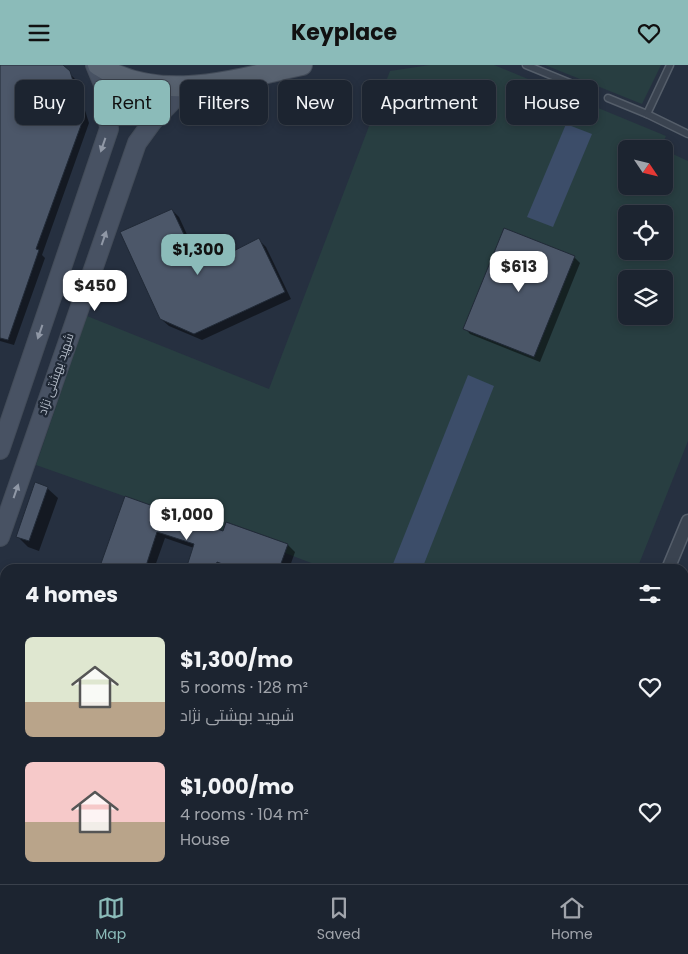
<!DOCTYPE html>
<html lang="en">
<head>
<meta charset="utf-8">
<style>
	body { margin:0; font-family:Poppins,Cairo,sans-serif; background:#29303c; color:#f1f3f6; height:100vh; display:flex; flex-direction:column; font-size:19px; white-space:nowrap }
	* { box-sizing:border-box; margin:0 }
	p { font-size:16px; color:#a0a4ab }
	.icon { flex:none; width:28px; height:28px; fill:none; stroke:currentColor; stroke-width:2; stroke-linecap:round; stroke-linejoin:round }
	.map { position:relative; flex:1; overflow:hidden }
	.sheet { position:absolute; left:0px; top:499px; width:689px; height:321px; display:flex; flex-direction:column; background:#1c2430; border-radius:15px 15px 0 0; box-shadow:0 2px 8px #0003,0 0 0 1px #3a414c }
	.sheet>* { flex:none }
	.hud { position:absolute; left:15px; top:15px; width:659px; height:45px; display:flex; gap:10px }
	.needle { width:32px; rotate:125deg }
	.tools { position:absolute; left:618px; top:75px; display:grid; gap:10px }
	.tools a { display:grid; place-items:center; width:55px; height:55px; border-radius:8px; background:#1c2430; box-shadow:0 2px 8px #0003,0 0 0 1px #3a414c; font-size:25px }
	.price { position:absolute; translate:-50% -42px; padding:0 11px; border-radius:10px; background:#fff; color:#222; font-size:16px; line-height:32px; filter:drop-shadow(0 1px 2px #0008) }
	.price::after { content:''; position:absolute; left:50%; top:30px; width:15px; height:11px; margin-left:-8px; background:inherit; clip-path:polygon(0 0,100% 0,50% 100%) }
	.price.on { background:#8bbbb9; color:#111 }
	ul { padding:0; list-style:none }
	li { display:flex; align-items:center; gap:15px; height:125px; padding:0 25px }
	li span { display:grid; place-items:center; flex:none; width:140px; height:100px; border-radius:8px; color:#555 }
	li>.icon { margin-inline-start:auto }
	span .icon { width:60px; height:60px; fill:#fffc; stroke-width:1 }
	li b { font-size:21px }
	h2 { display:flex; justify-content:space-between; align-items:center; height:60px; padding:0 25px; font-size:21px }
	.pill { padding:0 18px; border-radius:8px; background:#1c2430; box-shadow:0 2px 8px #0003,0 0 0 1px #3a414c; font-size:18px; line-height:45px }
	.pill.on { background:#8bbbb9; color:#111 }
	header { display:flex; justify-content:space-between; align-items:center; height:65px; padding:0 25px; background:#8bbbb9; color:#111; font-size:22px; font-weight:700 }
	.dock { display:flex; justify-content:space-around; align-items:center; height:70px; border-top:1px solid #3a414c; background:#1c2430; font-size:14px; color:#a0a4ab }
	.dock a { display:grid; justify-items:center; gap:2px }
	.dock .on { color:#8bbbb9 }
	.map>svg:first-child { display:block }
</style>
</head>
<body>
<header><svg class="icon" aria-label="menu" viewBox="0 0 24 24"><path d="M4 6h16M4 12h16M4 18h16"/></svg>Keyplace<svg class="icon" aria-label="heart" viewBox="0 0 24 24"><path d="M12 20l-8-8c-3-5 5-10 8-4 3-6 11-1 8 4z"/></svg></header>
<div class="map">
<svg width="688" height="819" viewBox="0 0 688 819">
	<rect width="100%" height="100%" fill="#263040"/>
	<g fill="#283e41" fill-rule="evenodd">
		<path d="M430,0H494L666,71L660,84H626V121H664V85L688,96V376L637,504H327L285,488L288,479L227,457L223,466L36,400L87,251L269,324L390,6ZM626,149H664V186H626ZM626,214H664V251H626Z"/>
		<path d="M545,0H661L642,39Z"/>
		<path d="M144,815H280L278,819H143Z"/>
	</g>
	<g fill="#3c4d69">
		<path d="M566,59L592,69L553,162L527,152Z"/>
		<path d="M468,310L494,321L422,504H391Z"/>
	</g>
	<g fill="#0007">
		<path d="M0,0H61L75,14L89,58L42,190L45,193L14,280L0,276Z"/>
		<path d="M550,34L545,51L526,43Z"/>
		<path d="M172,145L179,152L200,198L208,200L259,175L266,182L291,234L202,275L169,261L161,254Z"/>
		<path d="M574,192L580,198L540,297L470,269L465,263Z"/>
		<path d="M47,423L58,433L39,486L28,482L17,471Z"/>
		<path d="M126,433L224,467L288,480L295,487L289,504H187L194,483L165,473L154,504H101Z"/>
		<path d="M0,575L5,577V610L0,623Z"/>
		<path d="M0,660L5,664V685L0,686Z"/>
		<path d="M684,685L688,686V793L684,792Z"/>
		<path d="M5,751V815H42L40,819H0V765Z"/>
		<path d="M115,815H153L152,819H114Z"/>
		<path d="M283,815H327L325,819H281Z"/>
		<path d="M449,815H494L492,819H457Z"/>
		<path d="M578,815H628L631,819H576Z"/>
	</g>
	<g fill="#4c5769" stroke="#212a37">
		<path d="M0,0H63L70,6L84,52L36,184L39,185L8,275L0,273Z"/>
		<path d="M530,24L551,33L544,50L523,42Z"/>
		<path d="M172,144L196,195L208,199L259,173L285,227L194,269L160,254L120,167Z"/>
		<path d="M504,163L575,191L534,292L463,264Z"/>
		<path d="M35,417L48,422L29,476L16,472Z"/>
		<path d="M125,431L223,466L226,457L288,479L279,504H236L217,497L215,504H186L194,479L157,467L145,504H99Z"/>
	</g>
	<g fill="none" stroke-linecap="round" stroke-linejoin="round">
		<defs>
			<g id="lane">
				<path d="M526,0L587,25"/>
				<path d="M608,33L647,49L670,0"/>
				<path d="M647,49L688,69"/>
			</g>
			<g id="street">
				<path d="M668,504L688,456"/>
				<path d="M684,536L688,538"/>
				<path d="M684,670L688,672"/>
				<path d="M535,819L537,815"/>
			</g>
			<g id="secondary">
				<path d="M0,385L109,64L105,24L95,0"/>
				<path d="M0,472L137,78L153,56L188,20"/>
				<path d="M0,532L5,534"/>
				<path d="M684,800L688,802"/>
			</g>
			<path id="primary" d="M98,0C159,40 237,14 302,0"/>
		</defs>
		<use href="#lane" stroke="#555e6a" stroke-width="9"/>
		<use href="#street" stroke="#555e6a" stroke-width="15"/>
		<use href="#secondary" stroke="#434c59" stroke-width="20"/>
		<use href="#primary" stroke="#434c59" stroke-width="22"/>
		<use href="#lane" stroke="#3a4350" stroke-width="6"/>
		<use href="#street" stroke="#3a4350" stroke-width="12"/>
		<use href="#secondary" stroke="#485263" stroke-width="18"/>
		<use href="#primary" stroke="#586270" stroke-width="20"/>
	</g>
	<defs><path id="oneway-solid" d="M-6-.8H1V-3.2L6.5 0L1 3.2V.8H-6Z" transform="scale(1.25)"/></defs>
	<g fill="#9098a6">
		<use href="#oneway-solid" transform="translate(103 80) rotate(109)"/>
		<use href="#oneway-solid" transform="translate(104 173) rotate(-71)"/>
		<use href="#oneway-solid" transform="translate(40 267) rotate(109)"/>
		<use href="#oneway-solid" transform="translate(16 426) rotate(-71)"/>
	</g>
	<g text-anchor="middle" stroke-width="4.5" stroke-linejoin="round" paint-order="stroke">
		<g font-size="12" fill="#b6beca" stroke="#1f2835">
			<text transform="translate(56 309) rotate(-71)" y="4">شهید بهشتی نژاد</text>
		</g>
	</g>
</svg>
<div class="tools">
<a><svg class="needle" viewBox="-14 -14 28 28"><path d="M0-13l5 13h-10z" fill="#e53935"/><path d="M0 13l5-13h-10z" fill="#a0a4ab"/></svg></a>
<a><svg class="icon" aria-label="locate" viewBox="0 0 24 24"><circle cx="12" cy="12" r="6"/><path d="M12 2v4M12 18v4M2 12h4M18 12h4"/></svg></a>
<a><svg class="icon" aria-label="layers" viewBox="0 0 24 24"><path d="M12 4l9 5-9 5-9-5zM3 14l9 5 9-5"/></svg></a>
</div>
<b class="price on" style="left:198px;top:211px">$1,300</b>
<b class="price" style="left:519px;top:228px">$613</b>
<b class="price" style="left:95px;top:247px">$450</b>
<b class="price" style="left:187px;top:476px">$1,000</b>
<div class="hud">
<a class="pill">Buy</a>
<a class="pill on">Rent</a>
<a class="pill">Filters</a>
<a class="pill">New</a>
<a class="pill">Apartment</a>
<a class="pill">House</a>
</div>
<section class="sheet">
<h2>4 homes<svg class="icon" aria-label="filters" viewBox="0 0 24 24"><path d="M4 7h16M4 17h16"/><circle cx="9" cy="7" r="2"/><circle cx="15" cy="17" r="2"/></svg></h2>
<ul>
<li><span style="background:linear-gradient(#dfe7d0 65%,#b9a48a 0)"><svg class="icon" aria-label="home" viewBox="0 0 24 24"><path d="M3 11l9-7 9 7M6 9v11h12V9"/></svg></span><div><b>$1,300/mo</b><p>5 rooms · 128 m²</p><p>شهید بهشتی نژاد</p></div><svg class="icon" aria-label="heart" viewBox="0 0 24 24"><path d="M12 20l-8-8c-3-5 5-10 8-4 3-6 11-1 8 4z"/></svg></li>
<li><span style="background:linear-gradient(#f6c9c9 60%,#b9a48a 0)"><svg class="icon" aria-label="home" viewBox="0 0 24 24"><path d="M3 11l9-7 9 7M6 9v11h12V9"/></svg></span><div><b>$1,000/mo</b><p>4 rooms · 104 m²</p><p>House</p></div><svg class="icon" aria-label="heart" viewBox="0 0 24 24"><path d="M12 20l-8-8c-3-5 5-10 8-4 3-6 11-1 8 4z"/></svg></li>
</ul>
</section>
</div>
<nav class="dock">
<a class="on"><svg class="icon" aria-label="map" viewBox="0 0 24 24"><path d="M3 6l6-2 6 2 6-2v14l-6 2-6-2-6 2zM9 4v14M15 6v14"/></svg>Map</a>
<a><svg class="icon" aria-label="saved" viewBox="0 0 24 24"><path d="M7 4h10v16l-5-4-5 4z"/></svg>Saved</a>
<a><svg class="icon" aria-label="home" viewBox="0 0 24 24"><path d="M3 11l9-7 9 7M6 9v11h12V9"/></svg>Home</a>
</nav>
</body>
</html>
